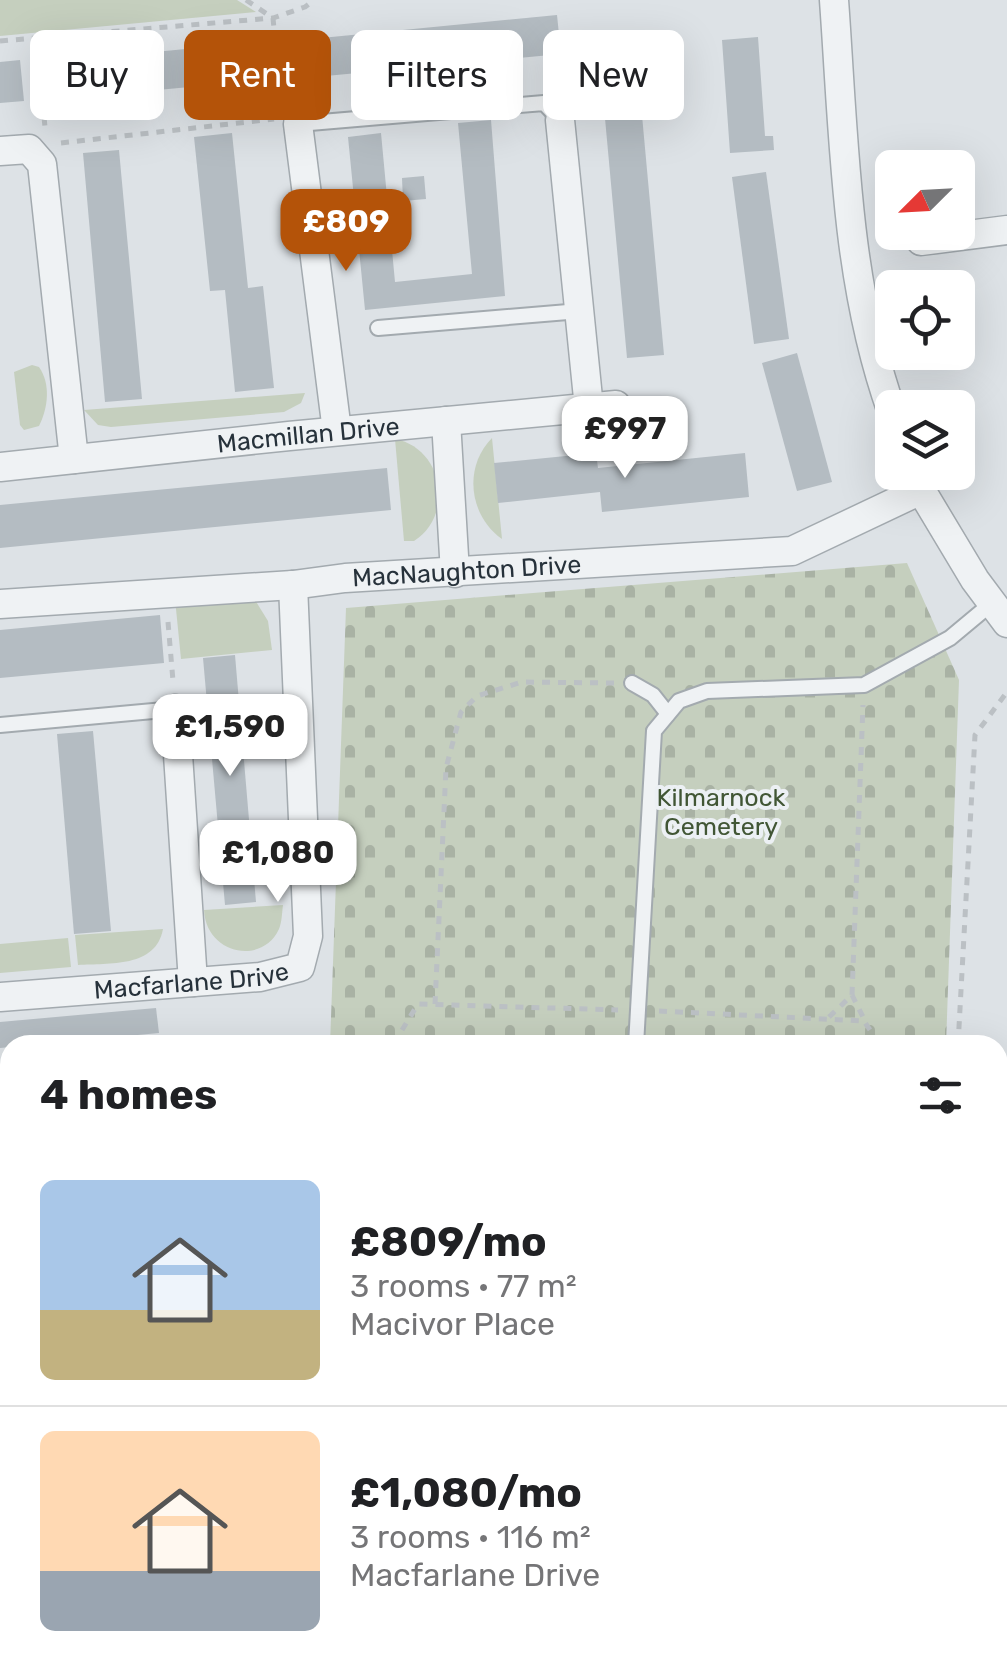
<!DOCTYPE html>
<html lang="en">
<head>
<meta charset="utf-8">
<style>
	body { margin:0; font-family:Rubik,sans-serif; background:#f2f2f2; color:#202124; height:100vh; display:flex; flex-direction:column; font-size:38px; white-space:nowrap }
	* { box-sizing:border-box; margin:0 }
	p { font-size:32px; color:#757577 }
	.icon { flex:none; width:55px; height:55px; fill:none; stroke:currentColor; stroke-width:2; stroke-linecap:round; stroke-linejoin:round }
	.map { position:relative; flex:1; overflow:hidden }
	.side { position:absolute; left:0px; top:1035px; width:1008px; height:642px; display:flex; flex-direction:column; background:#fff; border-radius:30px 30px 0 0; box-shadow:0 10px 40px #0002 }
	.side>* { flex:none }
	.top-card { position:absolute; left:30px; top:30px; width:948px; height:90px; display:flex; gap:20px }
	.needle { width:65px; rotate:246deg }
	.tools { position:absolute; left:875px; top:150px; display:grid; gap:20px }
	.tools a { display:grid; place-items:center; width:100px; height:100px; border-radius:15px; background:#fff; box-shadow:0 10px 40px #0002; font-size:50px }
	.price { position:absolute; translate:-50% -85px; padding:0 22px; border-radius:20px; background:#fff; color:#222; font-size:32px; line-height:65px; filter:drop-shadow(0 2px 5px #0008) }
	.price::after { content:''; position:absolute; left:50%; top:60px; width:30px; height:22px; margin-left:-15px; background:inherit; clip-path:polygon(0 0,100% 0,50% 100%) }
	.price.selected { background:#b45309; color:#fff }
	ul { padding:0; list-style:none }
	li { display:flex; align-items:center; gap:30px; height:250px; padding:0 40px }
	li+li { border-top:2px solid #e0e0e0 }
	li span { display:grid; place-items:center; flex:none; width:280px; height:200px; border-radius:15px; color:#555 }
	li>.icon { margin-inline-start:auto }
	span .icon { width:120px; height:120px; fill:#fffc; stroke-width:1 }
	li b { font-size:42px }
	h2 { display:flex; justify-content:space-between; align-items:center; height:120px; padding:0 40px; font-size:42px }
	.tag { padding:0 35px; border-radius:15px; background:#fff; box-shadow:0 10px 40px #0002; font-size:35px; line-height:90px }
	.tag.selected { background:#b45309; color:#fff }
	.map>svg:first-child { display:block }
</style>
</head>
<body>
<div class="map">
<svg width="1007" height="1676" viewBox="0 0 1007 1676">
	<defs>
		<pattern id="cemetery-stones" width="16" height="16" patternUnits="userSpaceOnUse" patternTransform="scale(2.5)"><rect width="16" height="16" fill="#c5cfbe"/><path d="M2 7V4a2 2 0 0 1 4 0v3zM10 15v-3a2 2 0 0 1 4 0v3z" fill="#a9b2a4"/></pattern>
	</defs>
	<rect width="100%" height="100%" fill="#dde2e6"/>
	<g fill="#c5cfbe">
		<path d="M0,0H237L256,12L0,36Z"/>
		<path d="M32,365L39,367C51,384 48,408 39,426L24,430L20,425L14,372Z"/>
		<path d="M305,393L301,403L284,412L111,427L98,425L84,410Z"/>
		<path d="M492,438L502,539C469,516 463,467 492,438Z"/>
		<path d="M395,439C443,448 455,515 414,541H404Z"/>
		<path d="M175,599L255,600L268,621L272,650L181,659Z"/>
		<path d="M283,905C282,912 282,922 279,929C262,966 206,954 204,910Z"/>
		<path d="M163,929C156,968 109,963 78,965L75,935Z"/>
		<path d="M68,938L71,967L0,973V944Z"/>
	</g>
	<g fill="url(#cemetery-stones)">
		<path d="M907,563L959,680L946,1045H330L346,608Z"/>
		<path d="M10,1153V1668H921V1676H0V1154Z"/>
	</g>
	<g fill="#b4bcc2">
		<path d="M557,15L561,54L315,77L311,39Z"/>
		<path d="M758,37L765,136H773L774,150L730,153L722,40Z"/>
		<path d="M249,43L253,81L52,100L49,62Z"/>
		<path d="M636,50L664,355L627,358L599,53Z"/>
		<path d="M20,60L24,101L0,103V62Z"/>
		<path d="M491,120L505,296L365,310L348,137L381,133L395,282L472,274L458,123Z"/>
		<path d="M232,133L248,288L263,286L274,388L235,392L225,290L210,291L194,137Z"/>
		<path d="M119,150L142,399L105,402L83,153Z"/>
		<path d="M766,172L789,339L754,344L732,177Z"/>
		<path d="M424,176L426,199L403,201L402,178Z"/>
		<path d="M797,353L832,482L797,491L762,363Z"/>
		<path d="M596,453L598,468L745,453L749,497L602,512L600,492L498,503L494,463Z"/>
		<path d="M387,468L391,510L0,548V505Z"/>
		<path d="M160,615L164,663L0,678V630Z"/>
		<path d="M235,655L256,902L225,905L203,658Z"/>
		<path d="M93,731L111,931L74,934L57,734Z"/>
		<path d="M156,1008L159,1033L0,1048V1022Z"/>
	</g>
	<g fill="none" stroke-linecap="round" stroke-linejoin="round">
		<defs>
			<g id="service">
				<path d="M298,124L544,103L560,120"/>
				<path d="M378,328L580,311"/>
				<path d="M632,683L653,695L668,714"/>
				<path d="M0,725L175,709"/>
				<path d="M636,1045L654,731L679,701L707,691L864,685L950,638L992,603"/>
				<path d="M0,1205L10,1204"/>
				<path d="M240,1676L241,1668"/>
				<path d="M604,1676L605,1668"/>
			</g>
			<g id="minor">
				<path d="M834,0C844,137 845,281 892,412"/>
				<path d="M560,120L589,408"/>
				<path d="M298,124L337,431"/>
				<path d="M0,151L29,149L42,164L74,459"/>
				<path d="M921,241L1007,230"/>
				<path d="M446,421L455,573"/>
				<path id="s1" d="M0,467L289,436L616,405"/>
				<path d="M915,474L921,490L975,580L1007,623"/>
				<path id="s2" d="M0,604L293,585L345,578L792,551L921,490"/>
				<path d="M175,709L193,982"/>
				<path id="s3" d="M0,997L260,977L300,967L308,936L293,585"/>
			</g>
		</defs>
		<use href="#service" stroke="#a3aaaf" stroke-width="18"/>
		<use href="#minor" stroke="#a3aaaf" stroke-width="31"/>
		<g stroke="#bbc0c4" stroke-width="5" stroke-dasharray="8 8" stroke-linecap="butt">
			<path d="M246,0L273,18L281,102"/>
			<path d="M36,38L45,127"/>
			<path d="M0,41L273,18L305,7L314,0"/>
			<path d="M61,143L274,119"/>
			<path d="M168,622L173,681"/>
			<path d="M852,995L864,1019"/>
			<path d="M435,1004L446,768L461,712L477,696L522,682L614,683"/>
			<path d="M659,1011L864,1021L880,1045"/>
			<path d="M829,1017L852,995L863,705"/>
			<path d="M397,1045L399,1035L418,1004L618,1010"/>
			<path d="M958,1045L975,735L1007,692"/>
			<path d="M998,1269L1007,1268"/>
			<path d="M0,1420L10,1239"/>
			<path d="M998,1474L1007,1473"/>
			<path d="M10,1578V1590"/>
			<path d="M31,1676L32,1668"/>
			<path d="M67,1676V1668"/>
			<path d="M102,1676V1668"/>
			<path d="M133,1676L134,1668"/>
			<path d="M165,1676L166,1668"/>
			<path d="M200,1676V1668"/>
		</g>
		<use href="#service" stroke="#eff2f4" stroke-width="14"/>
		<use href="#minor" stroke="#eff2f4" stroke-width="28"/>
	</g>
	<g text-anchor="middle" stroke-width="8" stroke-linejoin="round" paint-order="stroke">
		<g font-size="25" fill="#27323b" stroke="#ecf0f4">
			<text dy="9" stroke="none"><textPath href="#s1" startOffset="310">Macmillan Drive</textPath></text>
			<text dy="9" stroke="none"><textPath href="#s2" startOffset="468">MacNaughton Drive</textPath></text>
			<text dy="9" stroke="none"><textPath href="#s3" startOffset="192">Macfarlane Drive</textPath></text>
		</g>
		<g font-size="25" fill="#415635" stroke="#ecf0f4">
			<text x="721" y="806">Kilmarnock<tspan x="721" dy="29">Cemetery</tspan></text>
		</g>
	</g>
</svg>
<div class="tools">
<a><svg class="needle" viewBox="-14 -14 28 28"><path d="M0-13l5 13h-10z" fill="#e53935"/><path d="M0 13l5-13h-10z" fill="#757577"/></svg></a>
<a><svg class="icon" aria-label="locate" viewBox="0 0 24 24"><circle cx="12" cy="12" r="6"/><path d="M12 2v4M12 18v4M2 12h4M18 12h4"/></svg></a>
<a><svg class="icon" aria-label="layers" viewBox="0 0 24 24"><path d="M12 4l9 5-9 5-9-5zM3 14l9 5 9-5"/></svg></a>
</div>
<b class="price selected" style="left:346px;top:274px">£809</b>
<b class="price" style="left:625px;top:481px">£997</b>
<b class="price" style="left:230px;top:779px">£1,590</b>
<b class="price" style="left:278px;top:905px">£1,080</b>
<div class="top-card">
<a class="tag">Buy</a>
<a class="tag selected">Rent</a>
<a class="tag">Filters</a>
<a class="tag">New</a>
</div>
<section class="side">
<h2>4 homes<svg class="icon" aria-label="filters" viewBox="0 0 24 24"><path d="M4 7h16M4 17h16"/><circle cx="9" cy="7" r="2"/><circle cx="15" cy="17" r="2"/></svg></h2>
<ul>
<li><span style="background:linear-gradient(#a9c7e8 65%,#c2b280 0)"><svg class="icon" aria-label="home" viewBox="0 0 24 24"><path d="M3 11l9-7 9 7M6 9v11h12V9"/></svg></span><div><b>£809/mo</b><p>3 rooms · 77 m²</p><p>Macivor Place</p></div></li>
<li><span style="background:linear-gradient(#ffd9b3 70%,#9aa5b1 0)"><svg class="icon" aria-label="home" viewBox="0 0 24 24"><path d="M3 11l9-7 9 7M6 9v11h12V9"/></svg></span><div><b>£1,080/mo</b><p>3 rooms · 116 m²</p><p>Macfarlane Drive</p></div></li>
</ul>
</section>
</div>
</body>
</html>
